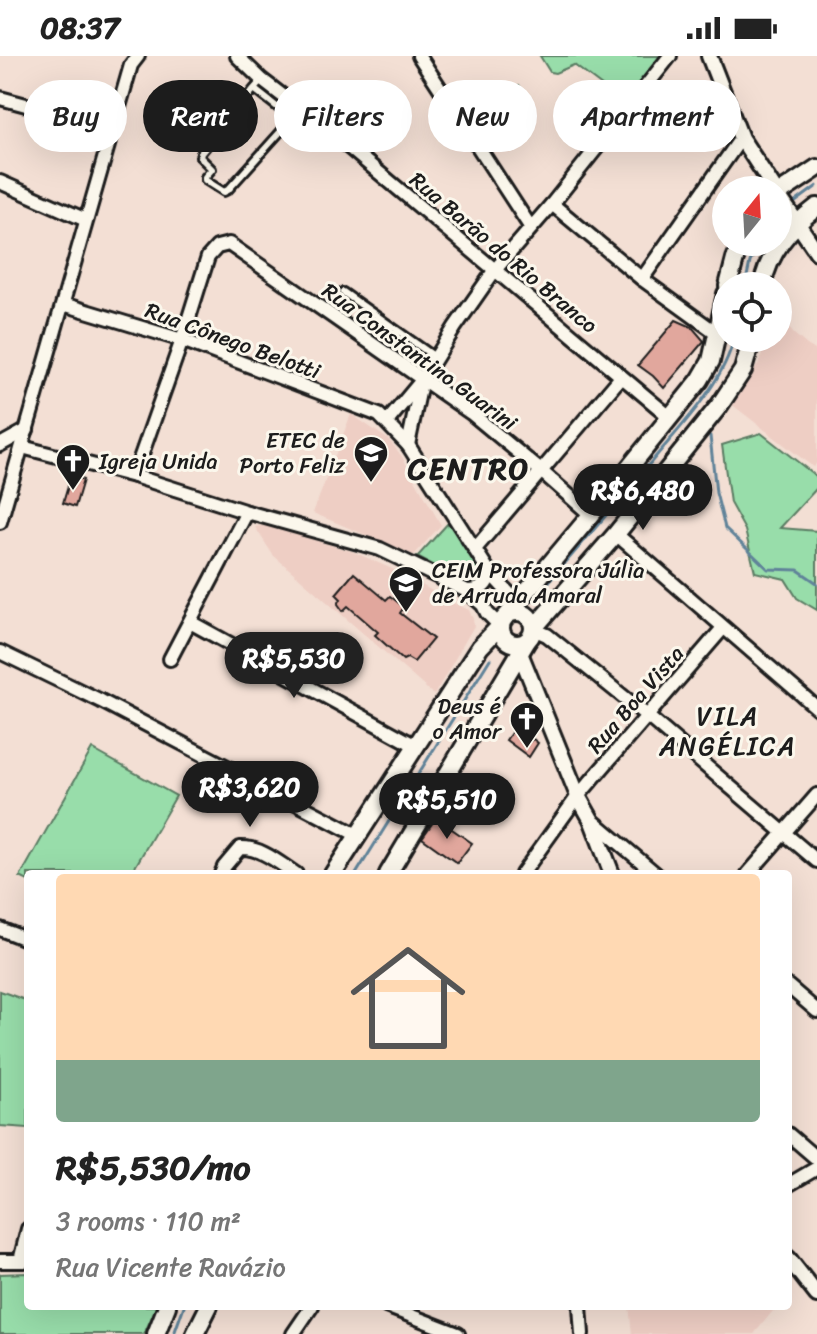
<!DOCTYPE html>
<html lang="en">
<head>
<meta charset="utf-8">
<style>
	body { margin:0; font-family:Sriracha,sans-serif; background:#f2f2f2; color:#222; height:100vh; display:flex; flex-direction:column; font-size:30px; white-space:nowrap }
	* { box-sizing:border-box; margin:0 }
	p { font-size:26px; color:#767676 }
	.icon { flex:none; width:44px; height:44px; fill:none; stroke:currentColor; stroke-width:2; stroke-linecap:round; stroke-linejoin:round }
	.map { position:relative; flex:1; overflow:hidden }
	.side { position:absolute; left:24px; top:814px; width:768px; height:440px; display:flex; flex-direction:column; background:#fff; border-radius:8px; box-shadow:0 8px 32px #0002 }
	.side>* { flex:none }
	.banner { position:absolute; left:24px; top:24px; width:770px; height:72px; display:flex; gap:16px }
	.needle { width:52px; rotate:18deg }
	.buttons { position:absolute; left:712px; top:120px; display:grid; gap:16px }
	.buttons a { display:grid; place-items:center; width:80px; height:80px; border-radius:50%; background:#fff; box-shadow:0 8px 32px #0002; font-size:40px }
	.price { position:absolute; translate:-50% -68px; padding:0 18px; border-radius:28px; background:#1c1c1c; color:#fff; font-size:26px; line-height:52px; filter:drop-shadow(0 2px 4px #0008) }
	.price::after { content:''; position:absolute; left:50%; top:48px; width:24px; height:18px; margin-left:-12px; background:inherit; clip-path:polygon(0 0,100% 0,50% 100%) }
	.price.active { background:#222; color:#fff }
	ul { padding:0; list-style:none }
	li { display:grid; align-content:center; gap:16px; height:424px; padding:0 32px }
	li span { display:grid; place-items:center; height:248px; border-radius:8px; color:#555 }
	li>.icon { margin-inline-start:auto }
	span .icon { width:144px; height:144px; fill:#fffc; stroke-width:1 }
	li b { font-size:34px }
	.chip { padding:0 28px; border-radius:36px; background:#fff; box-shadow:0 8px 32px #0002; font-size:28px; line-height:72px }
	.chip.active { background:#1c1c1c; color:#fff }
	.status { display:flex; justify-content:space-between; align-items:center; height:56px; padding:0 40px; background:#fff; direction:ltr }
	.status svg { height:22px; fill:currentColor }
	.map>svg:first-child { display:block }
</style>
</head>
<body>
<div class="status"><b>08:37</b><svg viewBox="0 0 49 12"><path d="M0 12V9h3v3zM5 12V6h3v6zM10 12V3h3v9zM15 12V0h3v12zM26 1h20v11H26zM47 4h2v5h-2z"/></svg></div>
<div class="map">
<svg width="817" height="1278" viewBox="0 0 817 1278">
	<rect width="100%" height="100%" fill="#f3dfd4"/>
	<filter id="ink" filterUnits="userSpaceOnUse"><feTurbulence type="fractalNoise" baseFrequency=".0125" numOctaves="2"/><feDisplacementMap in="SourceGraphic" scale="16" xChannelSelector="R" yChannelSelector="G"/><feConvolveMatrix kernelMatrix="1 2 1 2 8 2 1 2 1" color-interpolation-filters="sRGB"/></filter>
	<g filter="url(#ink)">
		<g fill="#eecec4">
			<path d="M778,255L793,277L807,289L817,295V407L813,411L730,347L758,309L768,282H778Z"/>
			<path d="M351,358L389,384L401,399L441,469L414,499L313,457Z"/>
			<path d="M263,469L354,496L401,517L453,547L469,554L473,563L474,570L434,639L273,499L255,471Z"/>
			<path d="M629,1250H777L754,1278H632Z"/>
		</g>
		<g fill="#98ddaa" stroke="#5a7c63" stroke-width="2">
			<path d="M540,0H661L623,46L574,9L555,17L550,16Z"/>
			<path d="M519,29L534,51L494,76L480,53Z"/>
			<path d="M761,377L817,421V432L780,472L817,475V554L797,542L785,523L755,516L745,474L730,447L722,389Z"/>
			<path d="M450,465L483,516V525L476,529L464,526L417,501Z"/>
			<path d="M92,693L176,740L131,818H28V825L20,821Z"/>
			<path d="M0,935L28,945V1072L0,1070Z"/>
			<path d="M28,1217V1250H157L144,1278H0V1218Z"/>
		</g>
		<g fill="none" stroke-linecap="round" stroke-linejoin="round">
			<g stroke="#608399" stroke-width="3">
				<path d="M790,150L817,130"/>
				<path d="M745,230L750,206L761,186"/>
				<path d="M710,380L716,437L725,472L768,513L798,514L817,527"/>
				<path d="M533,544C575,496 616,448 657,399C685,366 724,325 734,282"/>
				<path d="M356,818L490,603"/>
				<path d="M174,1278L184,1250"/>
			</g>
		</g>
		<g fill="#e1a79d" stroke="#1c1c1c" stroke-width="2">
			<path d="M676,264L692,271L704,285L664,332L653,320L638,309Z"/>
			<path d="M71,420L83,424L75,451L63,447Z"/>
			<path d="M354,517L386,544L390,540L404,551L400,557L433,583L414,606L407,602L403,604L375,579L378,576L348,550L343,555L338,548L341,543L336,538Z"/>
			<path d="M513,674L530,685L533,683L538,687L529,701L506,684Z"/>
			<path d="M436,762L472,787L457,807L422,782Z"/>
		</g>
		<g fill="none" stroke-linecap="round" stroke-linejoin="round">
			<defs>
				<g id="service">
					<path d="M254,33L291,62V64L228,134L224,136L205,124V121L212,113L200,101L201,97L254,33L262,24"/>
					<path d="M343,236L435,301"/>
				</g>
				<g id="minor">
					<path d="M237,0L262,24L339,83L671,362"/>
					<path d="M419,0L531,172"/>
					<path d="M0,42L112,72"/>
					<path d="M0,126L86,164"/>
					<path d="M552,148L642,223L718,278"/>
					<path d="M642,223L741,82"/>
					<path d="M63,248L182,284L379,359L408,389L490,517L518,547"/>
					<path d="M387,366L422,324L455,271L494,215L552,148L670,0"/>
					<path d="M0,389L27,374"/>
					<path d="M408,389L421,327"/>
					<path d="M22,391L134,420L247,456L380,493L467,535L483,549L487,557L500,570"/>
					<path d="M134,420L182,284L208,201L217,191L229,188L471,357L541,415L591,459"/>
					<path d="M0,466L131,9L138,0"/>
					<path d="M616,478L817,652"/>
					<path d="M475,493L621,321"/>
					<path d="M467,535C480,535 488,530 490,517"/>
					<path d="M190,566L416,690"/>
					<path d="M533,573L547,579L646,659L817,805"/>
					<path d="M0,596L101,645L359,780"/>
					<path d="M170,603L247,456"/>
					<path d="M591,763L656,818"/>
					<path d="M221,818L224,811L240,792C261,791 279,807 296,818"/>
					<path d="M522,818L578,740L723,572"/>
					<path d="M748,818L817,739"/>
					<path d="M0,873L28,884"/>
					<path d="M788,930L817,955"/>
					<path d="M788,1078L817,1103"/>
					<path d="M788,1129L817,1112"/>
					<path d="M0,1205H25"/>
					<path d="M20,1205L28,1173"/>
					<path d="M386,1250L458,1278"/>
					<path d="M580,1250L582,1278"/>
					<path d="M293,1278L312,1250"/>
				</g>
				<g id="tertiary">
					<path d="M709,0L741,82L775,134"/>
					<path d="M778,139L817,196"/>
					<path d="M520,597L578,740L591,763L612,818"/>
					<path d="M788,1202L817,1239"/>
				</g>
				<g id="secondary">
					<path d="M778,138L817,112"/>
					<path d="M728,230L735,203L742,186"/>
					<path d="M762,230C769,196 789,172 817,151"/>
					<circle cx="517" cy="572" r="16"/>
					<path d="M509,557L591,459L700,324L711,305L726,238"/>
					<path d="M533,573L616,478L719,350L743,314L752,282"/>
					<path d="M333,818L480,591L500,570"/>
					<path d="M388,818L527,585"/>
					<path d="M156,1278L167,1250"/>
					<path d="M195,1278L209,1250"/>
				</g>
			</defs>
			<use href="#service" stroke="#1c1c1c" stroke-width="12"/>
			<use href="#minor" stroke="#1c1c1c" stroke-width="18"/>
			<use href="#tertiary" stroke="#1c1c1c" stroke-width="20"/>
			<use href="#secondary" stroke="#1c1c1c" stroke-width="22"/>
			<use href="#service" stroke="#fbf7ec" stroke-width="6"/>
			<use href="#minor" stroke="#fbf7ec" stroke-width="12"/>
			<use href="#tertiary" stroke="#fbf7ec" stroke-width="14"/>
			<use href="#secondary" stroke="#fbf7ec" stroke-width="16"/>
		</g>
	</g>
	<defs>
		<symbol id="university-pin" viewBox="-11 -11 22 30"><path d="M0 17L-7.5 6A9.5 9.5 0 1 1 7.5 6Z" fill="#1c1c1c" stroke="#fbf7ec"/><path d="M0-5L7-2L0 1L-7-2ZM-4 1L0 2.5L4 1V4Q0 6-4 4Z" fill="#fff"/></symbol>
		<symbol id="church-pin" viewBox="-11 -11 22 30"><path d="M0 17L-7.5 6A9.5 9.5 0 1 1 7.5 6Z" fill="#1c1c1c" stroke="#fbf7ec"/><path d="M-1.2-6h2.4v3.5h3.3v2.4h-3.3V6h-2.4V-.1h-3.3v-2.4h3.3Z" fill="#fff"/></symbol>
		<symbol id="school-pin" viewBox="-11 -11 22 30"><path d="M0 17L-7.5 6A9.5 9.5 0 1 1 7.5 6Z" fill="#1c1c1c" stroke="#fbf7ec"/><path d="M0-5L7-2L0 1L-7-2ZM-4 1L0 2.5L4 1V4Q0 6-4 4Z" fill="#fff"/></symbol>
	</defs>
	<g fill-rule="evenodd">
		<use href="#university-pin" x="351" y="377" width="40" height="54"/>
		<use href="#church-pin" x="53" y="385" width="40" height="54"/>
		<use href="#school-pin" x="386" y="507" width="40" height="54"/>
		<use href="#church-pin" x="507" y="643" width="40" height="54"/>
	</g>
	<g text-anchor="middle" stroke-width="6" stroke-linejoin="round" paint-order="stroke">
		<g font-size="22" fill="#1c1c1c" stroke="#fbf7ec">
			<text transform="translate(504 196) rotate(40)" y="8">Rua Barão do Rio Branco</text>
			<text transform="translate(233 284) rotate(20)" y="8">Rua Cônego Belotti</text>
			<text transform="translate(420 300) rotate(36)" y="8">Rua Constantino Guarini</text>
			<text transform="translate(635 643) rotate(-49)" y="8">Rua Boa Vista</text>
		</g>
		<g font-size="22" fill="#1c1c1c" stroke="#fbf7ec" text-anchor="end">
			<text x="345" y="392">ETEC de<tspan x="345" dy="25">Porto Feliz</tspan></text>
			<text x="99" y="413" text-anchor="start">Igreja Unida</text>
			<text x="432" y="522" text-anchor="start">CEIM Professora Júlia<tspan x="432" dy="25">de Arruda Amaral</tspan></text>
			<text x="501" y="658">Deus é<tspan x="501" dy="25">o Amor</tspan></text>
		</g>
		<g font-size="26" letter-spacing="2" fill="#1c1c1c" stroke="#fbf7ec">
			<text x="728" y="669">VILA<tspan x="728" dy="30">ANGÉLICA</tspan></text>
		</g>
		<g font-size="30" font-weight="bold" letter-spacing="2" fill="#1c1c1c" stroke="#fbf7ec">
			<text x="469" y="423">CENTRO</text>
		</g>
	</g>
</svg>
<div class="buttons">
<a><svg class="needle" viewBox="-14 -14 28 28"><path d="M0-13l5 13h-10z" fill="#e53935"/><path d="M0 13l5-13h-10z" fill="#767676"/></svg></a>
<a><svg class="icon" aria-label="locate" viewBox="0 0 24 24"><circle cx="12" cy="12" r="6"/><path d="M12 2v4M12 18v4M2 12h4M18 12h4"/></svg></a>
</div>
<b class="price" style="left:643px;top:476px">R$6,480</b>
<b class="price active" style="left:294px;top:644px">R$5,530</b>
<b class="price" style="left:250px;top:773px">R$3,620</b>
<b class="price" style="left:447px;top:785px">R$5,510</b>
<div class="banner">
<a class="chip">Buy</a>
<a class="chip active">Rent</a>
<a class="chip">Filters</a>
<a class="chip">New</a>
<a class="chip">Apartment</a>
</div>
<section class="side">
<ul>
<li><span style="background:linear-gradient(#ffd9b3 75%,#7fa58c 0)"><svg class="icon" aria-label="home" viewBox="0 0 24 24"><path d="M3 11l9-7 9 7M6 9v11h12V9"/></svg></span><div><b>R$5,530/mo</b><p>3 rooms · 110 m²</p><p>Rua Vicente Ravázio</p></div></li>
</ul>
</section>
</div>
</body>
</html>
